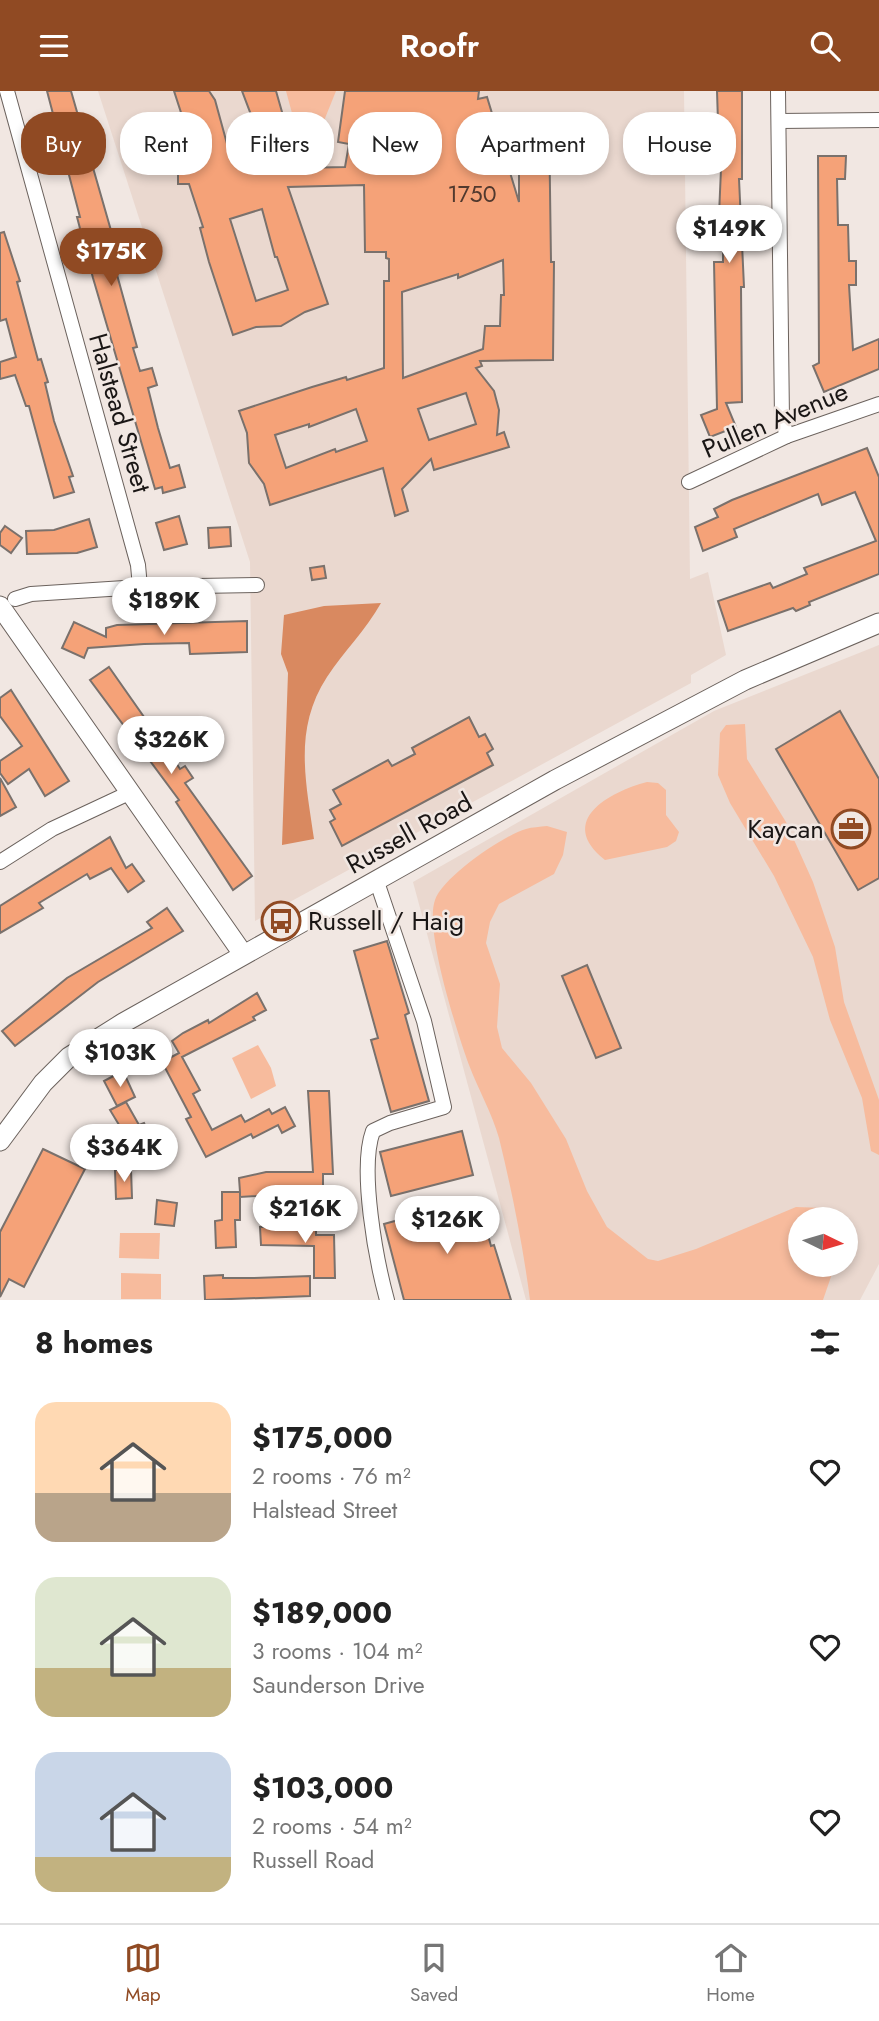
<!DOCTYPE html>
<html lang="en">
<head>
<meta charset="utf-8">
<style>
	body { margin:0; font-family:Jost,sans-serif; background:#f6f6f6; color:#222; height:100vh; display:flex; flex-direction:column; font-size:26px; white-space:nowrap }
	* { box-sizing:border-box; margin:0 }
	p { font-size:23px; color:#767676 }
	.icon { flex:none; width:38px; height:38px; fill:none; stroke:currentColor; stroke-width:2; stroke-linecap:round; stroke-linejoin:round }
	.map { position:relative; height:1209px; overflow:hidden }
	.panel { display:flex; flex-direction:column; background:#fff; flex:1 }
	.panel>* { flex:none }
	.banner { position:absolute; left:21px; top:21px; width:838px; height:63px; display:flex; gap:14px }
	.needle { width:46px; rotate:95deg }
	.tools { position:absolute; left:788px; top:1116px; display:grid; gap:14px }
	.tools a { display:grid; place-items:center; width:70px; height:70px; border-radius:50%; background:#fff; box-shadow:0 4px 10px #0003; font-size:35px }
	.price { position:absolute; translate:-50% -60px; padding:0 16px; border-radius:24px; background:#fff; color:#222; font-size:23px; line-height:46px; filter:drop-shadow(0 2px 4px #0008) }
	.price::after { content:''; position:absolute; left:50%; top:42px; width:21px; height:16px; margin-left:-10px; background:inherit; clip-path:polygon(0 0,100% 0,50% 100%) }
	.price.active { background:#904a23; color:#fff }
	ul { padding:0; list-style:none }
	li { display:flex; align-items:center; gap:21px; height:175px; padding:0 35px }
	li span { display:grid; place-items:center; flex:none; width:196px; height:140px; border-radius:21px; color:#555 }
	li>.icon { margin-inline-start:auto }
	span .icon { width:84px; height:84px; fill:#fffc; stroke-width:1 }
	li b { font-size:30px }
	h2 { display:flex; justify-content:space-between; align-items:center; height:84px; padding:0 35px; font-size:30px }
	.pill { padding:0 24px; border-radius:28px; background:#fff; box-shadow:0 4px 10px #0003; font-size:24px; line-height:63px }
	.pill.active { background:#904a23; color:#fff }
	header { display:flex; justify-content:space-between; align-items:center; height:91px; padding:0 35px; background:#904a23; color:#fff; font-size:32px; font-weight:600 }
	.tabs { display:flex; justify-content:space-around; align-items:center; height:98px; border-top:2px solid #e0e0e0; background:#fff; font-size:19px; color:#767676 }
	.tabs a { display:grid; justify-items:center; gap:4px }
	.tabs .active { color:#904a23 }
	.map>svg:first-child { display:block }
</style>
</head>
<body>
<header><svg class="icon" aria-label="menu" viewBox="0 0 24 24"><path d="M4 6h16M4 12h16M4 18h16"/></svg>Roofr<svg class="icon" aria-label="search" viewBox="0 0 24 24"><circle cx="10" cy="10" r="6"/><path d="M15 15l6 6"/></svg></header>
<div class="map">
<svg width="879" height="1209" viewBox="0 0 879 1209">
	<rect width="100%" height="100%" fill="#f1e7e2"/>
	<g fill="#ead8cf" fill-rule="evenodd">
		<path d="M98,0H684L690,488L708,481L726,564L691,584V592L255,830L250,471Z"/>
		<path d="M879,554V1173L860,1209H526L413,791L714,620ZM800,1129H845V1174H800Z"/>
	</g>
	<g fill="#f7bb9d">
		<path d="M286,0H336L313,57L309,59L299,48Z"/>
		<path d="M745,633L747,668L786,731L813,791L835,856L844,911L879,1009V1064L871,1060L862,1007L830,929L813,866L774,785L730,712L718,684L720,642L726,634Z"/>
		<path d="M647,691L658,692L666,699V724L679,741L676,750L667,756L605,769C556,730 609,701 647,691Z"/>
		<path d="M547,735L567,741L563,764L554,783L499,813L490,831L486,852L500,893L497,936L502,957L531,992L566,1048L587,1100L607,1136L648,1168L658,1170L696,1158L796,1116L825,1117L835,1129H800V1174H835L823,1209H530C523,1155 512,1100 499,1047C492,1022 478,998 469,974C457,941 424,839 435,809C443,786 502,745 526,738C532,736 540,736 547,735Z"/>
		<path d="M258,954L271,977L276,995L251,1008L232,967Z"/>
		<path d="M120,1142H160L159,1168L119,1167Z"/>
		<path d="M121,1182L161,1183V1208H121Z"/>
	</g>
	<path fill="#d98960" d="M381,512C366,539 344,560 327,586C293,638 306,691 314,748L282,754L288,582L281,563L284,524L324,515Z"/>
	<g fill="#f5a278" stroke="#7a716c" stroke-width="2" fill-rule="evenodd">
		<path d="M47,0H71L112,143L106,144L137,256L133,257L140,280L152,277L157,294L148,297L158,337L170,377L179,374L185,396L163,402L162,396L155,398L93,187L77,126H80Z"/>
		<path d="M174,0H209L215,9L229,60L261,50L242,0H276L298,77L345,76L349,53L338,51L345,0H479L478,8L487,6L519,111V27H549L551,171H554L553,269L480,270L482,275L476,277L494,300L499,319L497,344L504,341L509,356L434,379L431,368L402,398L408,420L395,425L383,377L270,414L264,393L249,372L247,342L239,320L312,296L346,286L347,289L384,277V190H389V168L386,167V161H365L364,94L288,96L328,213L305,221L281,235L256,236L233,244L209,171L200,137L203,136L189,93H178V80L199,77ZM262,118L275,166H277L288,199L256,210L230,128ZM503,169L504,204H501L500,235H485L483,258L403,287L402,201L458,183V187ZM466,302L476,333L429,349L418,318ZM356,318L367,350L336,361L335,358L286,377L275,344L309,333V336Z"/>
		<path d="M717,0H742V88H739L744,196H741L742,311L726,312L736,336L710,346L701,324L717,318L714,171H723V124H719L722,55L713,56L712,31H718Z"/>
		<path d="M818,65H846L845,88H837L838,134H848L849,170H856V194H849L853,259L879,248V278L824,301L813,275L819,272Z"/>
		<path d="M4,141L20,190L17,191L38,269L41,268L48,291L45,292L54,330L73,385L69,386L74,401L54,407L29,315H26L15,284L0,288V271L16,266L6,228L0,230V142Z"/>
		<path d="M867,357L879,386V483L809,511L810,514L796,520L793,517L728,540L718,510L770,492L773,497L807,483L804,477L876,450L855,401L822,414L818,403L734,438L737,446L703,460L695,436L718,426L714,418L732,409Z"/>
		<path d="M179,425L187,453L164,459L156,432Z"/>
		<path d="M89,428L97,456L77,462L27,463L26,440L54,439Z"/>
		<path d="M5,435L22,447L11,462L0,454V442Z"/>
		<path d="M230,436L231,455L209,457L208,437Z"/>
		<path d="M324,475L326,487L312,489L310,477Z"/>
		<path d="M247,530V561L190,563L189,552L144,553L88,557L84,567L62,557L74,531L106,546V537L117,534Z"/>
		<path d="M109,576L156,643L165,636L174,649L165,655L180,678L185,675L193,687L185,692L252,785L233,799L176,711L179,709L90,589Z"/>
		<path d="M11,599L69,690L45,705L29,678L8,693L0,682V670L22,655L0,625V607Z"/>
		<path d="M840,620L879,688V787L858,799L776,658Z"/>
		<path d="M469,626L479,646L485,643L493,658L487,662L493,674L342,755L330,731L335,728L330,719L341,713L333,699L388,669L392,675L415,663L412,657Z"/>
		<path d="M0,687L16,716L0,725Z"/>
		<path d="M110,746L126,777L132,773L144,790L128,801L111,777L90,788L87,783L39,812L43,817L0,842V815Z"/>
		<path d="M167,817L183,840L98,891L15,955L2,940L67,887L152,837L147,831Z"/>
		<path d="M387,850L409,922L405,924L429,1010L391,1021L371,949L378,947L354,860Z"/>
		<path d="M587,874L621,957L596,967L562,885Z"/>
		<path d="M257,902L266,919L253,926L255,929L182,966L200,999L193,1003L212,1039L241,1024L245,1031L269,1018L272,1023L285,1016L295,1035L282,1042L278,1034L253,1047L251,1043L206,1066L186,1028L191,1026L162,971L179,962L172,950L183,942L208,929L209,932Z"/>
		<path d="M123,980L135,1006L117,1015L104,990Z"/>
		<path d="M308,1000H329L333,1083H323V1101L240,1106V1102V1129H235L236,1156L216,1157L215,1130L222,1129V1101H240L239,1087L266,1081H313Z"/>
		<path d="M126,1011L139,1034L144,1032L156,1058L139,1067L110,1019Z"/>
		<path d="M462,1040L473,1084L391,1105L380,1061Z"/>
		<path d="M43,1058L85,1078L24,1196L9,1188L0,1206V1141Z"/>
		<path d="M131,1078L132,1107L116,1108L115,1079Z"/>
		<path d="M478,1107L491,1155L494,1154L511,1209H404L384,1133Z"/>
		<path d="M157,1109L177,1112L174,1135L155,1133Z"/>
		<path d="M316,1135V1144H334L335,1187H314V1155L261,1154L260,1136Z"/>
		<path d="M223,1184V1187H253L310,1185V1205L205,1209L204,1185Z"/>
	</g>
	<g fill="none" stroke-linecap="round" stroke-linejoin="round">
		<defs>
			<g id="street">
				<path d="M7,0L138,474L140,496"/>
				<path d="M778,0L782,328L787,345"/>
				<path d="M779,30L879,29"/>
				<path d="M689,391L787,345L879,313"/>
				<path d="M15,508L31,503L140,496L257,494"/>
				<path d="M0,771L52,738L129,702"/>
				<path d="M377,791L424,930L444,1016L390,1032L373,1040C359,1078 376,1169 387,1209"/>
			</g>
			<g id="secondary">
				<path d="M0,515L243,863"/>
				<path d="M0,1050L43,992L69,966L123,932L555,689L745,589L879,532"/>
			</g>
		</defs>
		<use href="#street" stroke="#6b625d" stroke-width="16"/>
		<use href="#secondary" stroke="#6b625d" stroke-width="21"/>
		<use href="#street" stroke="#fff" stroke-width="14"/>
		<use href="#secondary" stroke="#fff" stroke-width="19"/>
	</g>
	<defs>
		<symbol id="office-ring" viewBox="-11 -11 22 22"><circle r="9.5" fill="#f1e7e2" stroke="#904a23" stroke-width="1.5"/><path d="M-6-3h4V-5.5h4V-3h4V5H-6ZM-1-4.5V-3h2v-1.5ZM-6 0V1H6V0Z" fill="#904a23"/></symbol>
		<symbol id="bus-ring" viewBox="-11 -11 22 22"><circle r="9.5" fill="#f1e7e2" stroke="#904a23" stroke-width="1.5"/><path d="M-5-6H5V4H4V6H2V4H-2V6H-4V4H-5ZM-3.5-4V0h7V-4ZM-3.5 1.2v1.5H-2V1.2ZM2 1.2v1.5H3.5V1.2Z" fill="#904a23"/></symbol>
	</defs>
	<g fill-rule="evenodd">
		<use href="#office-ring" x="829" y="716" width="44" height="44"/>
		<use href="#bus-ring" x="259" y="808" width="44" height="44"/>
	</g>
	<g text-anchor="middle" stroke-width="5" stroke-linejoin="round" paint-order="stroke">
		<g font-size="23" fill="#51392e">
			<text x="472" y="111">1750</text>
		</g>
		<g font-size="26" fill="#1a1615" stroke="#f1e7e2">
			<text transform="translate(120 322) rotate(74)" y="9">Halstead Street</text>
			<text transform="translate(775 329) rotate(-23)" y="9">Pullen Avenue</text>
			<text transform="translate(409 742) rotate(-29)" y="9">Russell Road</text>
		</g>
		<g font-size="26" fill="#1a1615" stroke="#f1e7e2" text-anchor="end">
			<text x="824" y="747">Kaycan</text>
			<text x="308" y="839" text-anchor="start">Russell / Haig</text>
		</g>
	</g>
</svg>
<div class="tools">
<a><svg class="needle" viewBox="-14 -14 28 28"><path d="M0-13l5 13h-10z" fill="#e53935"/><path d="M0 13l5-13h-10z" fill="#767676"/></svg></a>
</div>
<b class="price" style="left:729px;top:174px">$149K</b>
<b class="price active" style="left:111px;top:197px">$175K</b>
<b class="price" style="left:164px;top:546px">$189K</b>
<b class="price" style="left:171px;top:685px">$326K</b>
<b class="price" style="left:120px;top:998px">$103K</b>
<b class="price" style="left:124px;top:1093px">$364K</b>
<b class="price" style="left:305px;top:1154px">$216K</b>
<b class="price" style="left:447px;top:1165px">$126K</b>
<div class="banner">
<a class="pill active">Buy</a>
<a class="pill">Rent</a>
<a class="pill">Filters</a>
<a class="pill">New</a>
<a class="pill">Apartment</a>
<a class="pill">House</a>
</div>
</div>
<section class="panel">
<h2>8 homes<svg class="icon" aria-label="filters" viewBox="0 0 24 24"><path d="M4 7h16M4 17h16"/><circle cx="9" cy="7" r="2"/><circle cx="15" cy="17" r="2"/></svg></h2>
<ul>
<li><span style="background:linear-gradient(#ffd9b3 65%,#b9a48a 0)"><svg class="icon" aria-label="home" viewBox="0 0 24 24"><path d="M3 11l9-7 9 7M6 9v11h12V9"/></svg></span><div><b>$175,000</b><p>2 rooms · 76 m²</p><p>Halstead Street</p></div><svg class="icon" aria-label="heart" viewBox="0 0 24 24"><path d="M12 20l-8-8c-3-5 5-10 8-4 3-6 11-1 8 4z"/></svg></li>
<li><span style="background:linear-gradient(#dfe7d0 65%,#c2b280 0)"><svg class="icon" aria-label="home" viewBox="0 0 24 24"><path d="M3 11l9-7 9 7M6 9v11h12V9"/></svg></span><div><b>$189,000</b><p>3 rooms · 104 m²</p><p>Saunderson Drive</p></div><svg class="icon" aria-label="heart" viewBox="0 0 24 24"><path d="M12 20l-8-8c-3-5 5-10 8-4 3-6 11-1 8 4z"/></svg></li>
<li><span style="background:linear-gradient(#c9d6e8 75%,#c2b280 0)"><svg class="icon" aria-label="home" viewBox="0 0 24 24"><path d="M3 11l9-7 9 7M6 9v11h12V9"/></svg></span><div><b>$103,000</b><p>2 rooms · 54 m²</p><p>Russell Road</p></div><svg class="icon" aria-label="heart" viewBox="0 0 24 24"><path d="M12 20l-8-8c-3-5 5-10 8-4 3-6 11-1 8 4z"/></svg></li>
</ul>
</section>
<nav class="tabs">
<a class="active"><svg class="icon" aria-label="map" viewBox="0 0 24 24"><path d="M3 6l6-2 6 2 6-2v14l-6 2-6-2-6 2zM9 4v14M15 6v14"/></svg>Map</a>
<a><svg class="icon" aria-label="saved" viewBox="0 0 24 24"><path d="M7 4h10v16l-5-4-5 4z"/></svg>Saved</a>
<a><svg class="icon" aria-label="home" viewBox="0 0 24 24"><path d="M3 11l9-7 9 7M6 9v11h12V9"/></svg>Home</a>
</nav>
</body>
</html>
